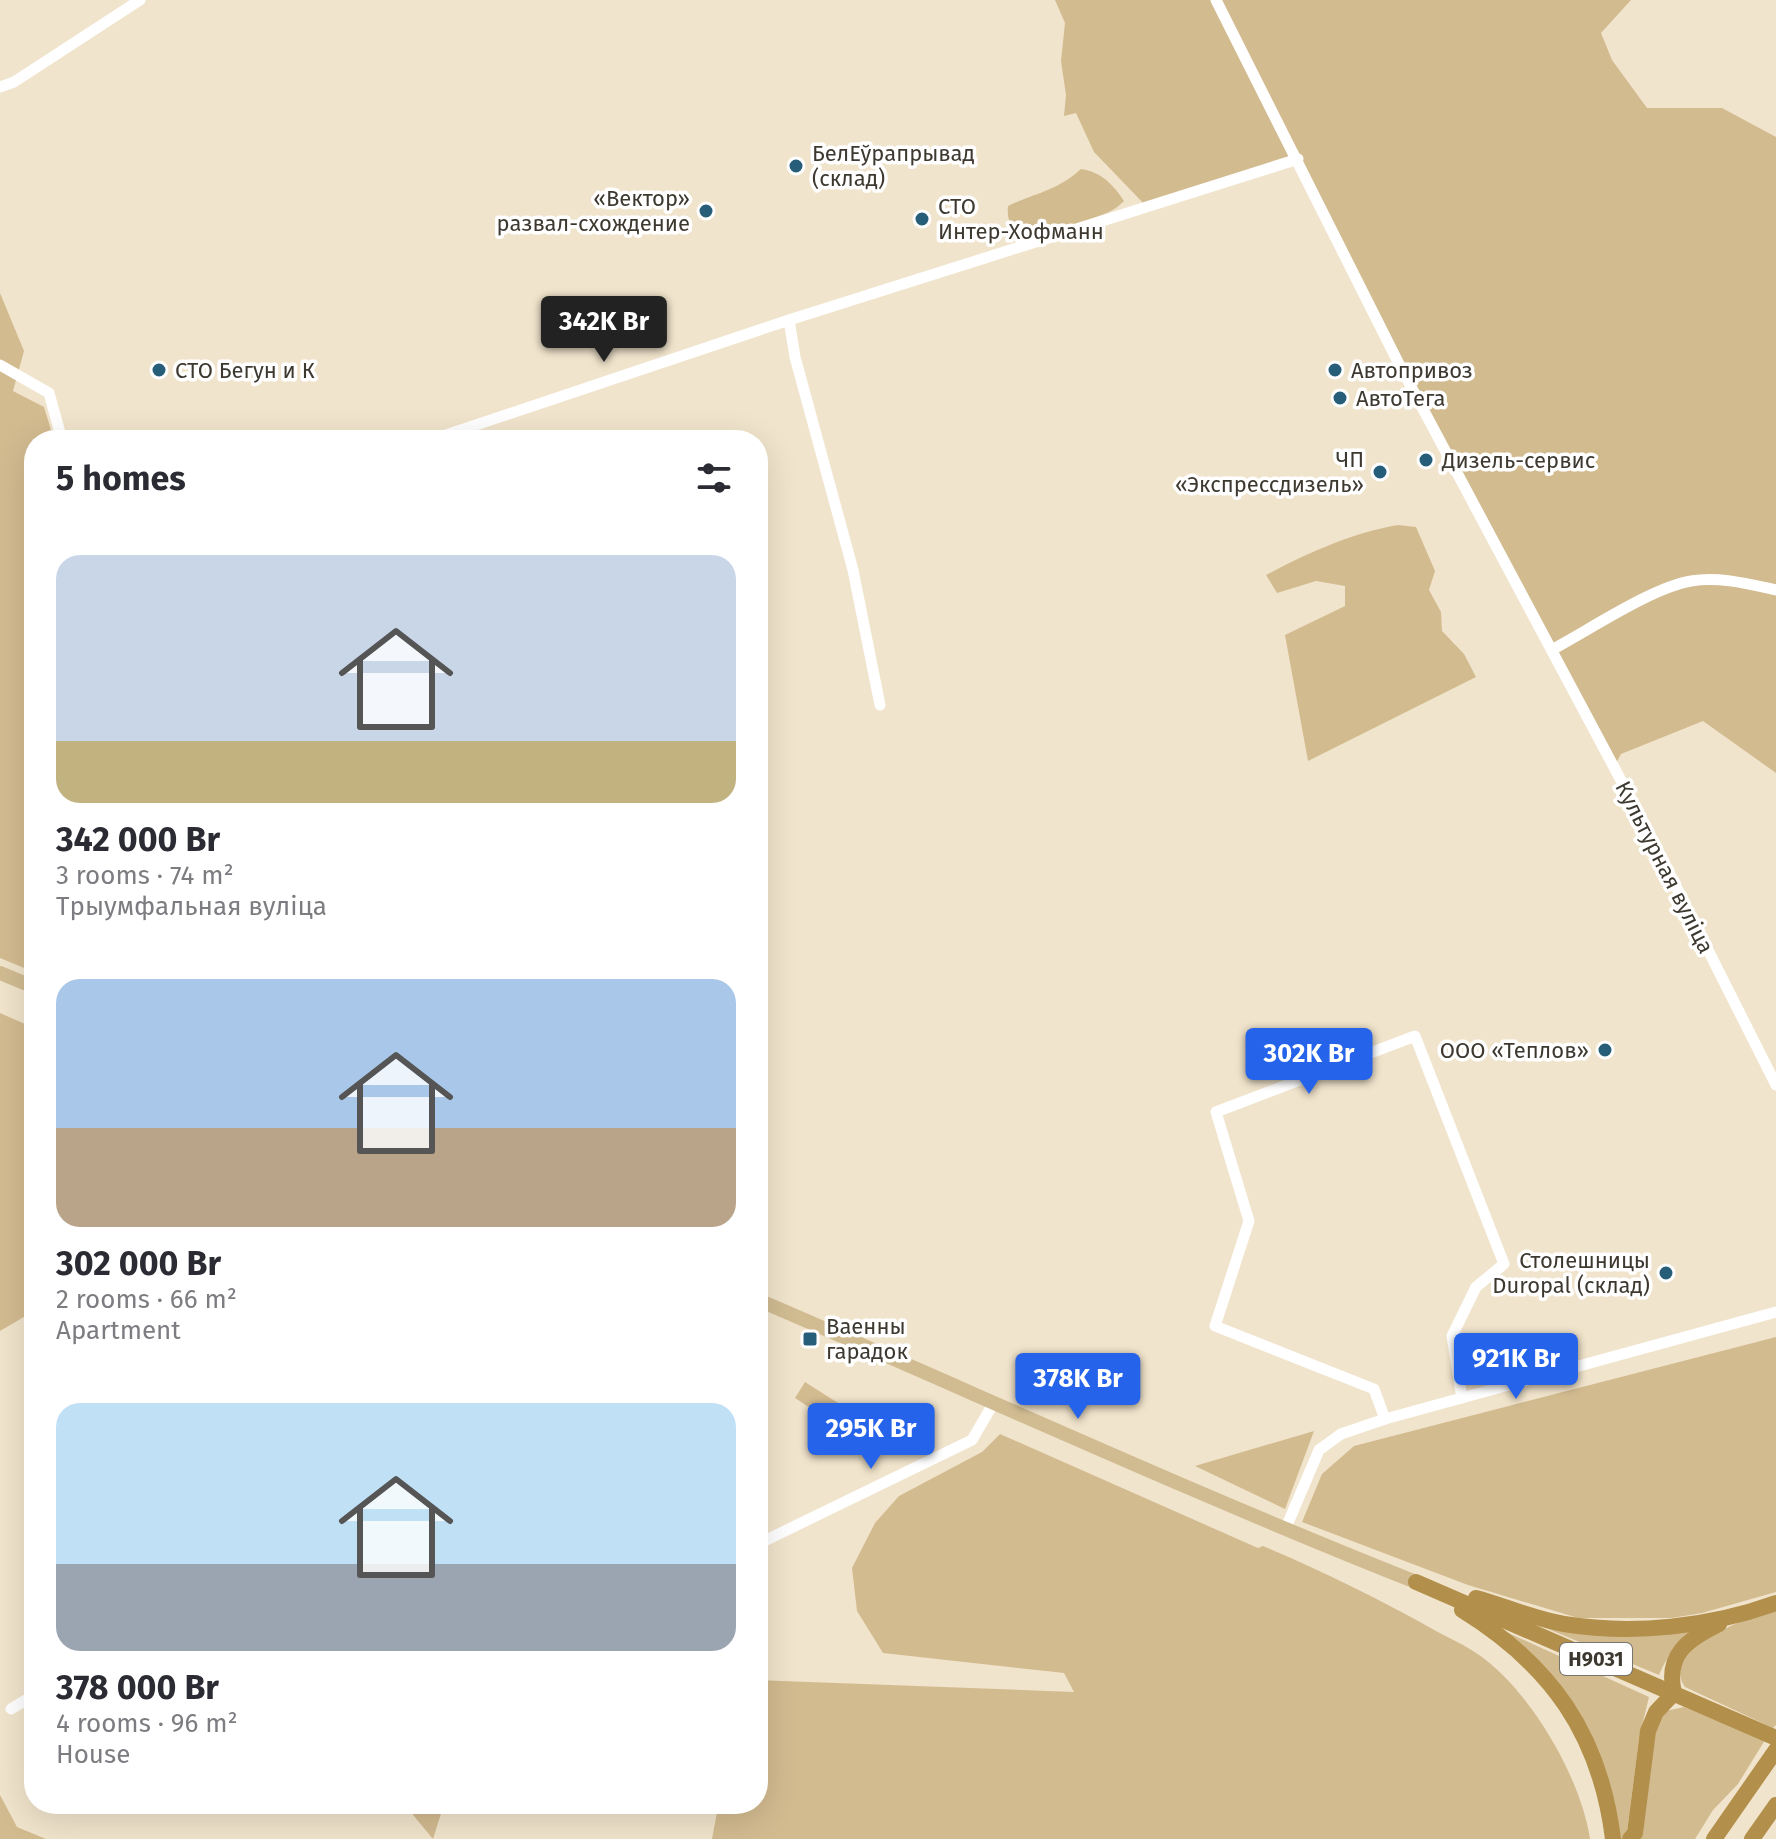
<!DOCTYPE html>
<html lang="en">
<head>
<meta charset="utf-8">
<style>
	body { margin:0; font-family:"Fira Sans",sans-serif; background:#f7f7f7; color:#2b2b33; height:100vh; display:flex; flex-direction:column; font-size:30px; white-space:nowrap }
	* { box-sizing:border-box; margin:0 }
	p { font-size:26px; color:#7c7c81 }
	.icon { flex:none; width:44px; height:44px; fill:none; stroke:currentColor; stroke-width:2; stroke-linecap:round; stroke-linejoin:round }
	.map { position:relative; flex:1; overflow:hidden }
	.sheet { position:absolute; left:24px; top:430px; width:744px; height:1384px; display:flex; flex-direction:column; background:#fff; border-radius:32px; box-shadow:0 8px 32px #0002 }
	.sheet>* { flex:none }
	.price { position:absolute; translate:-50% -68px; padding:0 18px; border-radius:8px; background:#2563eb; color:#fff; font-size:26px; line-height:52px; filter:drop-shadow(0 2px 4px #0008) }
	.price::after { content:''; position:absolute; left:50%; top:48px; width:24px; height:18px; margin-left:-12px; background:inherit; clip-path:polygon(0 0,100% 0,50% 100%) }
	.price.on { background:#222; color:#fff }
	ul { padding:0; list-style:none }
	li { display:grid; align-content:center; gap:16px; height:424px; padding:0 32px }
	li span { display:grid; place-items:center; height:248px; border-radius:24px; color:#555 }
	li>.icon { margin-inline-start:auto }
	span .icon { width:144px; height:144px; fill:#fffc; stroke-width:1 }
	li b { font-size:34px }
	h2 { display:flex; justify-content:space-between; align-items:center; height:96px; padding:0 32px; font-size:34px }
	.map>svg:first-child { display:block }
</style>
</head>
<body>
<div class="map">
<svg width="1776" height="1839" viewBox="0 0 1776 1839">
	<rect width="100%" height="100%" fill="#f1e4cc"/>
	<g fill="#d3bb90">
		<path d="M1055,0H1631L1601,33L1612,60L1647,108H1722L1776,137V773L1703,721L1621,754L1614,767L1298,160L1147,207L1094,152L1076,113L1064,116L1066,95L1061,61L1065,23Z"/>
		<path d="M1081,169C1101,172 1113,184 1124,201C1120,205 1115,209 1109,212C1096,218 1029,239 1018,233C1009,227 1007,216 1008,206C1037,192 1055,192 1081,169Z"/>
		<path d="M0,293L24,351L13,391L44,407L54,440H34V972L0,958Z"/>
		<path d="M1398,525L1416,527L1435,571L1429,590L1441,612L1442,631L1464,654L1476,677L1308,761L1285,635L1345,606V586L1316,581L1277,593L1266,575C1308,553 1351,533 1398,525Z"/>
		<path d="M0,1013L34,1028V1311L0,1331Z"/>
		<path d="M1776,1337V1592L1702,1613L1672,1618H1578L1468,1585L1302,1522L1322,1474L1354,1446Z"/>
		<path d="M805,1382L838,1403L827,1419L795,1398Z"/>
		<path d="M1314,1431L1285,1509L1195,1466Z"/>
		<path d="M1000,1434L1258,1548L1263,1546C1320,1570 1375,1597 1429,1627C1446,1637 1466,1645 1482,1657C1532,1694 1581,1778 1590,1839H712L718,1807L711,1804H758V1680L1074,1692L1064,1673L883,1653L857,1611L852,1568L875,1523L899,1496L982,1452Z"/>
		<path d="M1776,1608V1725L1773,1728L1685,1687C1659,1648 1751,1617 1776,1608Z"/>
		<path d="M1524,1619L1702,1627C1681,1639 1668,1653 1659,1675Z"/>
		<path d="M1502,1630L1649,1697L1639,1738L1627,1832L1623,1839H1617L1601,1761Z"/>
		<path d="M1684,1707L1765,1740L1738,1784L1713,1810L1695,1839H1637L1655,1723L1666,1711Z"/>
		<path d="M0,1795L17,1827L46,1839H0Z"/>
		<path d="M404,1804H444L433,1839Z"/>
	</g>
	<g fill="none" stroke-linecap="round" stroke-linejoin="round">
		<g stroke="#fff" stroke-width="11">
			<path d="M1216,0L1399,364L1648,831L1776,1085"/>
			<path d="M0,87L14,82L140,0"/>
			<path d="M789,320L795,357L853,570L880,705"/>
			<path d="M0,365L49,393L62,440"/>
			<path d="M431,440L789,320L1298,159"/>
			<path d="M1553,649C1589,630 1653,587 1691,581C1718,576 1749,584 1776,590"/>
			<path d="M1385,1419L1374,1389L1215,1326L1249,1221L1216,1112L1415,1036L1504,1264L1476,1287L1452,1336L1462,1398"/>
			<path d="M1285,1530L1319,1450L1341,1434L1385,1419L1776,1312"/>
			<path d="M758,1544L972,1440L993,1404"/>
			<path d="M11,1709L34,1695"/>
		</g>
		<g stroke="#d1bc92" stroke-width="14">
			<path d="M0,973L34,987"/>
			<path d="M758,1300C977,1394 1194,1494 1416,1582"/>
		</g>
		<g stroke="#b28f4a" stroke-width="16">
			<path d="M1416,1582L1776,1738"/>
			<path d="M1476,1598C1505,1606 1534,1619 1564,1624C1633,1635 1710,1627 1776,1603"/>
			<path d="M1462,1610C1551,1665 1600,1734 1613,1839"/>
			<path d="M1630,1839L1635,1833L1648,1731L1656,1712L1674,1693C1665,1655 1688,1639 1719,1624"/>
			<path d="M1714,1839L1776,1750"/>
			<path d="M1752,1839L1776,1805"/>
		</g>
	</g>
	<g fill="#265d78" stroke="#fff" stroke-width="3">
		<circle cx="796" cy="166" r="8"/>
		<circle cx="706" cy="211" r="8"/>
		<circle cx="922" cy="219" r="8"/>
		<circle cx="159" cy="370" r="8"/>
		<circle cx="1335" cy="370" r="8"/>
		<circle cx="1340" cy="398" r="8"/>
		<circle cx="1426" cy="460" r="8"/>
		<circle cx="1380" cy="472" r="8"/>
		<circle cx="1605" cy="1050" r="8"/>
		<circle cx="1666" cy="1273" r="8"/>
		<rect x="802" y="1331" width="16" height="16" rx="4"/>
	</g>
	<g text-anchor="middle" stroke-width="7" stroke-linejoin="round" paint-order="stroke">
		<rect fill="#fff" stroke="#78746e" stroke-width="2" x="1560" y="1643" width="72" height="32" rx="6"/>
		<g font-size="20" font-weight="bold" fill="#3e3930">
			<text x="1596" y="1666">Н9031</text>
		</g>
		<g font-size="22" fill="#3e3930" stroke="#fff" text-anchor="start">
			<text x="812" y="161">БелЕўрапрывад<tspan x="812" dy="25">(склад)</tspan></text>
			<text x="690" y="206" text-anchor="end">«Вектор»<tspan x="690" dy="25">развал-схождение</tspan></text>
			<text x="938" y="214">СТО<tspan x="938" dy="25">Интер-Хофманн</tspan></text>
			<text x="175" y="378">СТО Бегун и К</text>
			<text x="1351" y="378">Автопривоз</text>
			<text x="1356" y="406">АвтоТега</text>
			<text x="1364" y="467" text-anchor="end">ЧП<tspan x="1364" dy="25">«Экспрессдизель»</tspan></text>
			<text x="1442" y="468">Дизель-сервис</text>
			<text x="1589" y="1058" text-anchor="end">ООО «Теплов»</text>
			<text x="1650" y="1268" text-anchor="end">Столешницы<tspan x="1650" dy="25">Duropal (склад)</tspan></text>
			<text x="826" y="1334">Ваенны<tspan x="826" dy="25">гарадок</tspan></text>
		</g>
		<g font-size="22" fill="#3e3930" stroke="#fff">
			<text transform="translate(1665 867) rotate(63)" y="8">Культурная вуліца</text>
		</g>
	</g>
</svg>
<b class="price on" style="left:604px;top:364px">342K Br</b>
<b class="price" style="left:1309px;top:1096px">302K Br</b>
<b class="price" style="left:1516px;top:1401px">921K Br</b>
<b class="price" style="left:1078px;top:1421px">378K Br</b>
<b class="price" style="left:871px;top:1471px">295K Br</b>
<section class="sheet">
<h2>5 homes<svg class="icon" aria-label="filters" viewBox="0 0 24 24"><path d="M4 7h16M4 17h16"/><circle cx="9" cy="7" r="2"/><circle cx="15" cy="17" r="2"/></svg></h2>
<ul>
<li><span style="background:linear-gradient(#c9d6e8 75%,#c2b280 0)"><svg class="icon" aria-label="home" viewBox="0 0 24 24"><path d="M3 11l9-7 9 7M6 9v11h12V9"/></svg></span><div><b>342 000 Br</b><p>3 rooms · 74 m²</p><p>Трыумфальная вуліца</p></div></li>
<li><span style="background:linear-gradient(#a9c7e8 60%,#b9a48a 0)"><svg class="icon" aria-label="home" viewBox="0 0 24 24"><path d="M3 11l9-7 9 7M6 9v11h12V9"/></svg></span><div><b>302 000 Br</b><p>2 rooms · 66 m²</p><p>Apartment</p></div></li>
<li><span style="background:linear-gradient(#bfe0f5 65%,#9aa5b1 0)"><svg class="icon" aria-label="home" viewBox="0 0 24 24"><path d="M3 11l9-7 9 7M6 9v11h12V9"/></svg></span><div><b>378 000 Br</b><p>4 rooms · 96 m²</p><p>House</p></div></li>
</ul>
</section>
</div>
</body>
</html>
